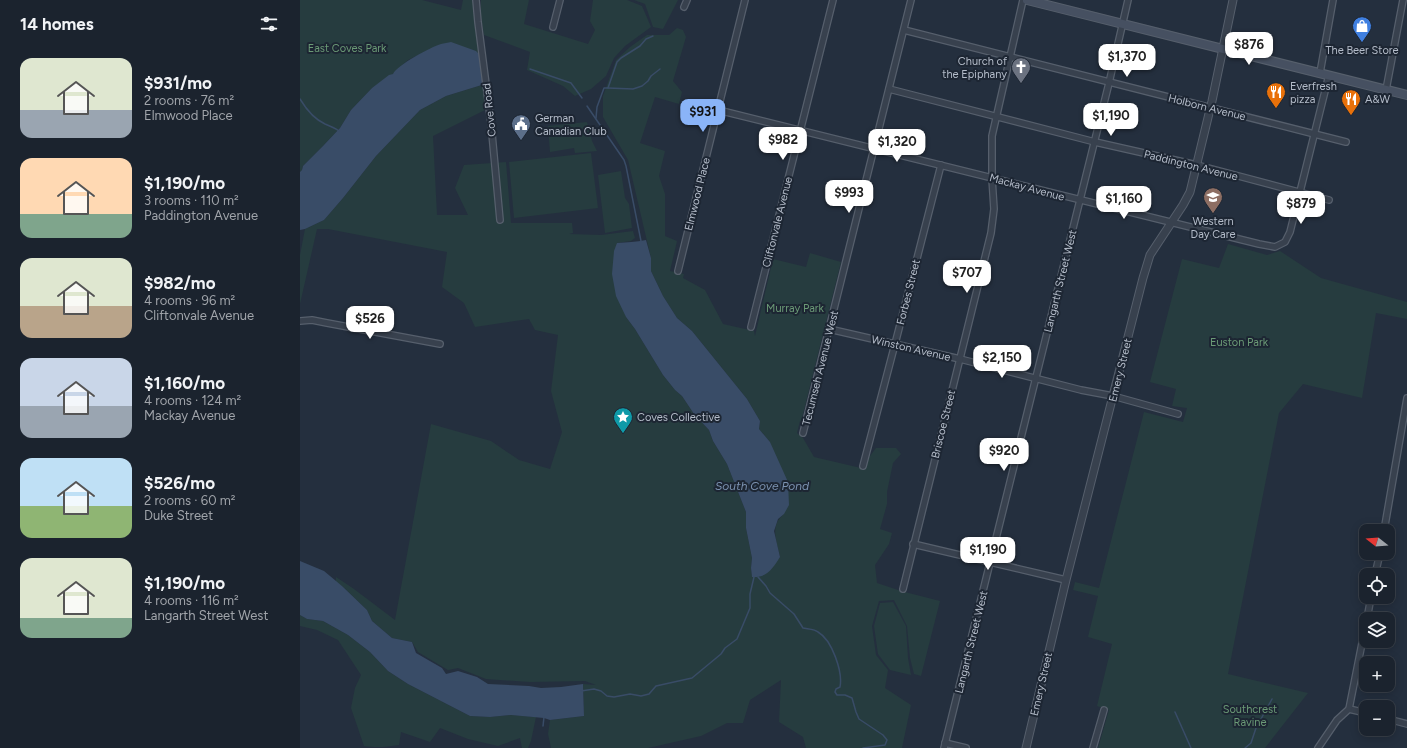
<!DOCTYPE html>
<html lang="en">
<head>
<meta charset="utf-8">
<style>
	body { margin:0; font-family:Figtree,sans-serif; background:#242b36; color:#f1f3f6; height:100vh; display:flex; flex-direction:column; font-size:15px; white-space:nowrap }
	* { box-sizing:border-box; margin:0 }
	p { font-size:13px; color:#a0a4aa }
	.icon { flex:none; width:22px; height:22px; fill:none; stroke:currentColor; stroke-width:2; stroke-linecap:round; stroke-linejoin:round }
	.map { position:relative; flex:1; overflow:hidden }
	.sheet { display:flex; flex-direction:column; background:#1b232e; width:300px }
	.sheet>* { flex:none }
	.needle { width:26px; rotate:287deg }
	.controls { position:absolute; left:1059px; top:524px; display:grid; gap:8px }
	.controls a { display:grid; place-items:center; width:36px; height:36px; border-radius:8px; background:#1b232e; box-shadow:0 2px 10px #0003,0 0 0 1px #39404a; font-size:20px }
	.price { position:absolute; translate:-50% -34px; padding:0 9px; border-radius:8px; background:#fff; color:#222; font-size:13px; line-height:26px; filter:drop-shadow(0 1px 2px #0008) }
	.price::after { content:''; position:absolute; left:50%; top:24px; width:12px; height:9px; margin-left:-6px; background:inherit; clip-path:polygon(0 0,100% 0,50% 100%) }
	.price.active { background:#8ab4f8; color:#111 }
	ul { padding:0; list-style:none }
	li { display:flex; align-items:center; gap:12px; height:100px; padding:0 20px }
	li span { display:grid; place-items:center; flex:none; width:112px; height:80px; border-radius:12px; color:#555 }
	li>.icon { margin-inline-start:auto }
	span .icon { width:48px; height:48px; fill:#fffc; stroke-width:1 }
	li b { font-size:17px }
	h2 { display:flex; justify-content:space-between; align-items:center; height:48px; padding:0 20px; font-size:17px }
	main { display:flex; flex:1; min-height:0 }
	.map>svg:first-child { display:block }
</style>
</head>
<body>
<main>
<section class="sheet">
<h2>14 homes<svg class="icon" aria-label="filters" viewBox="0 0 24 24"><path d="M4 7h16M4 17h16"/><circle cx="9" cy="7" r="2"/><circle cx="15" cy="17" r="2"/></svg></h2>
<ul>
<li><span style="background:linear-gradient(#dfe7d0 65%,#9aa5b1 0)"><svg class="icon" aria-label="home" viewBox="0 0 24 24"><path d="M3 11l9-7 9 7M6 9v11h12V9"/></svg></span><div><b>$931/mo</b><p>2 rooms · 76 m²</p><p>Elmwood Place</p></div></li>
<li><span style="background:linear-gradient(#ffd9b3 70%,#7fa58c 0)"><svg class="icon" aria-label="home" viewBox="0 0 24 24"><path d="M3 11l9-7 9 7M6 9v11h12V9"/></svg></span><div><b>$1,190/mo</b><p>3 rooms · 110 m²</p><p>Paddington Avenue</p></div></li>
<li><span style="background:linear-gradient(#dfe7d0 60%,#b9a48a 0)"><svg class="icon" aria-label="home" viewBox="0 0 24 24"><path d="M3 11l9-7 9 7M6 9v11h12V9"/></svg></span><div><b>$982/mo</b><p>4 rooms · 96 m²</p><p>Cliftonvale Avenue</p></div></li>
<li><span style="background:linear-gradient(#c9d6e8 60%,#9aa5b1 0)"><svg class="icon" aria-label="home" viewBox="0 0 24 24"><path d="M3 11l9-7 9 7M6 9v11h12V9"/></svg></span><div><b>$1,160/mo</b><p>4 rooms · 124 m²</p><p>Mackay Avenue</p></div></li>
<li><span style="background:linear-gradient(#bfe0f5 60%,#8fb573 0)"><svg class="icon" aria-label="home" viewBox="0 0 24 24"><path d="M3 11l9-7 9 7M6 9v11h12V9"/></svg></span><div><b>$526/mo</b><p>2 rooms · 60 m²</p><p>Duke Street</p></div></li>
<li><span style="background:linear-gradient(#dfe7d0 75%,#7fa58c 0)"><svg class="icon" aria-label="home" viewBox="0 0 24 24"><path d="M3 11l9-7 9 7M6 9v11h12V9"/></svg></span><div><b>$1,190/mo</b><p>4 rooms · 116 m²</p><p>Langarth Street West</p></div></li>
</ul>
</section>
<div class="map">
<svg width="1107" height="748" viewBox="0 0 1107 748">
	<rect width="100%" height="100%" fill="#242f3e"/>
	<g fill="#263c3f">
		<path d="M0,0H122L161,10L163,0H176L182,57L131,49L108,60L93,74L72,88L51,110L40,128L23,146L3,166L2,170L0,172Z"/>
		<path d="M181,0H229L224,24L288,44L295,30L290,21L293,0H327L342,6L351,27L325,46L314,58L306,76L291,89L275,96L263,86L227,70L230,52L184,35L181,18Z"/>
		<path d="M334,0H378L363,29L353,27L345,4Z"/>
		<path d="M377,28L383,30L386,37L373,81L382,92L379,104L355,97L340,143L365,151L359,176L365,194V236L377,241L370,271L384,274L383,278L405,290L423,324L454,331L455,336L473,259L506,267L510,253L541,262L501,422L500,421L497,433L503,438L514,457L561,468L576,448H596L601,454L593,463L587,492V504L580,529L592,533L589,544L575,565L577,583L601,591L640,601L621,676L614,674L610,658L607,626L594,600L579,601L572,626L576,655L588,670L585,688L611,705L602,748H506L503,737L479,722L481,680L450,700L443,723H427L401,736L348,748H251L248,734L250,720L284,716L283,684L296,685L285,681L230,682L186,679L158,668L148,670L118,652L112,642L92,638L72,621L67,610L42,586L36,582V577L54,589L95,620L131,424L191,441L219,460L250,469L262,432L251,391L258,335L235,330L229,319L175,327L164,303L142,287L147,252L28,229H17L0,304V255L5,229L24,220L43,198L76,156L120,110L146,96L185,84L187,109L133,136L137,215H168L155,188L164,165L206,162L211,223H272L273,233L269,234L301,235L333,231L335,238L331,241L317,243L326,317L335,329L363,375L375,390L382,396L394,414L409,430L413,441L427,464L446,512V528L452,558L451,568L452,576L480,557C477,542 469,526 484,514L470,442L459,429L460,421L447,399L392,331L377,318L363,296L351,271V258L328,160L303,117V96L316,60L330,47L347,35H369Z"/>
		<path d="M287,122L292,141L297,151L275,153L274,148L250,152L248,126Z"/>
		<path d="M291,153L298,208L214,218L209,162Z"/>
		<path d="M321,171L325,198L329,204L332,228L305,233L298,175Z"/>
		<path d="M928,244L967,255L980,251L1021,278L1107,302V319L1076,313L1062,398L1003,384L979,413L928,674L1008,693L965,748H798L809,710L797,706L812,644L788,637L798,596L773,590L775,582L799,588L844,412L883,422L887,408L872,406L876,389L850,382L882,259L919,268Z"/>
		<path d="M593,602L606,626L608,658L611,675L590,670L578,654L574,626L580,603Z"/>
		<path d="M0,615L7,619L23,621L48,635L70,652L88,671L108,684L170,716L190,717L211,715L236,717L231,741L228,748H222L220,738L198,746L168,739L140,728L130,742L101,732L99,745C86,747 77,748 64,746L51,708L55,688L61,675L38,640L17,630L0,626Z"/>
	</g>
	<g fill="#394c67">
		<path d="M151,42L176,51L182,57L185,84L146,96L120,110L76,156L43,198L24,220L5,229L0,230V172L2,170L3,166L23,146L40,128L51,110L72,88L89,75L93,74C97,65 131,47 141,44C144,43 148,43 151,42Z"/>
		<path d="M346,240L351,258V271L363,296L377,318L392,331L447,399L460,421L459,429L470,442L488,482L489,505L484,514L478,519L474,531L480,557C473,568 467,578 452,577L451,568L452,558L446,528V512L427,464L413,441L409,430L394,414L382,396L375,390L363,375L335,329L326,317L316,296L312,274L314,251L317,243C327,242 336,242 346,240Z"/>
		<path d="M0,561L24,571L42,586L67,610L72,621L92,638L112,642L116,653L142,668L146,674L158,671L177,677L188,684L229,686L241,688L261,687L283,684L284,716L250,720L244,718L211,715L190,717L170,716L108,684L88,671L70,652L48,635L23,621L7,619L0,615Z"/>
	</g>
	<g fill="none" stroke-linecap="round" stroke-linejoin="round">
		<g stroke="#394c67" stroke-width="1.5">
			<path d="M230,69L271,83L282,98"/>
			<path d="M308,88L333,89L342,86L348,81L351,76L360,69"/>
			<path d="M0,99C6,109 14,119 25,124C30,126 35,128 39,131"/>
			<path d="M287,106L324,160L326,166L341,241"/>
			<path d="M296,118L297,107L304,88H308L317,62L321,58L340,46L346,39L353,36"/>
			<path d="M458,577L466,586L470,593L494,614L503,628C507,629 515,629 518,632C532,640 543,672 540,687L536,689L535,692L537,695H545L552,698L556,712L559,719L583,735L587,740L585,745L563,748"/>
			<path d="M281,691L294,689L301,691L307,696L314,697L330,694L341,696L349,694L356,686L392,678L421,654L425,648L437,639L450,608V594L454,577"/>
			<path d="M875,712L891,748"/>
			<path d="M243,726L244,717"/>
			<path d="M945,748L951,743L956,728L972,699"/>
		</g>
		<defs>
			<g id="minor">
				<path d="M176,0L178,22L191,123L200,220"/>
				<path d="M384,7L387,0"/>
				<path d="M253,27L260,0"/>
				<path d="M604,30L1046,142"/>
				<path d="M1020,73L1033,0"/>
				<path d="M589,89L795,142L897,165L1029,200"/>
				<path d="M1086,90L1103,0"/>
				<path d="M418,110L959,244L975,247L985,242L990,232L1029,75"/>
				<path d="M378,271L445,0"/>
				<path d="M0,321L12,320L27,323L140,344"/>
				<path d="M451,327L533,0"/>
				<path d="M529,329L660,359L781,390L813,396L878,414"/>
				<path d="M503,433L611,0"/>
				<path d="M563,466L595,344L641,165"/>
				<path d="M1084,531L1107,398"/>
				<path d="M613,544L766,580"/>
				<path d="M1075,575L1080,553"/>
				<path d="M603,589L691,233L694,209L692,178V136L723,0"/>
				<path d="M1067,619L1071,597"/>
				<path d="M1049,709L1066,713"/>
				<path d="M1088,719L1107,724"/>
				<path d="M645,743L666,748"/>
				<path d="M644,748L809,83L828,0"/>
				<path d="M793,748L804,710"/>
				<path d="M1018,748L1037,720L1049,709L1066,623"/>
			</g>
			<path id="tertiary" d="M726,748L766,580L843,278L850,255L883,205L890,192L912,101L933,0"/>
			<path id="secondary" d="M727,0L1107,95"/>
		</defs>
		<use href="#minor" stroke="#565f6c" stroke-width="8"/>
		<use href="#tertiary" stroke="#565f6c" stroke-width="9"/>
		<use href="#secondary" stroke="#565f6c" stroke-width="10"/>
		<use href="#minor" stroke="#38414e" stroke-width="5.5"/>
		<use href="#tertiary" stroke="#38414e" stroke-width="7"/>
		<use href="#secondary" stroke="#465061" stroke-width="8"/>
	</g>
	<defs>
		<symbol id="shop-pin" viewBox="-11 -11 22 30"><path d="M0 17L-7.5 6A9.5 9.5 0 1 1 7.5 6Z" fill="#3f7fe0" stroke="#1d2633"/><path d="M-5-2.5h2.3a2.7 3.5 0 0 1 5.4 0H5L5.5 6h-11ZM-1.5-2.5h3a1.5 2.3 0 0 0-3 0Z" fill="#fff"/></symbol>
		<symbol id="church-pin" viewBox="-11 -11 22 30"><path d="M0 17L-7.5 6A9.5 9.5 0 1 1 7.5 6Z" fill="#6b7280" stroke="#1d2633"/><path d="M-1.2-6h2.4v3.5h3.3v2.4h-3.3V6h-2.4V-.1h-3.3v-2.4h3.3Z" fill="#fff"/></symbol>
		<symbol id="restaurant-pin" viewBox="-11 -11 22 30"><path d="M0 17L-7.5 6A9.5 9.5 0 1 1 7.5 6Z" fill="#e8710a" stroke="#1d2633"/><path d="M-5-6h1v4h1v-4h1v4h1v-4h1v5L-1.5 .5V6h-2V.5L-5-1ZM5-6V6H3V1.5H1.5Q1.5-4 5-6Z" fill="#fff"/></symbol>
		<symbol id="civic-pin" viewBox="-11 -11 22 30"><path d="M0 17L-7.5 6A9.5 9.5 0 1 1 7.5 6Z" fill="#5c6f8a" stroke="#1d2633"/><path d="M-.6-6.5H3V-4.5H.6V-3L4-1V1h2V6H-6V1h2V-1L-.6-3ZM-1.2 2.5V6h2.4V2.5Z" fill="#fff"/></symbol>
		<symbol id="school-pin" viewBox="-11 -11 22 30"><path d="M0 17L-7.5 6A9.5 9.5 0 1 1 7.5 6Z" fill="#8d6e63" stroke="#1d2633"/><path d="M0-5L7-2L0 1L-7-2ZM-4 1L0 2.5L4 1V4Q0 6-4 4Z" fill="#fff"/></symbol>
		<symbol id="sight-pin" viewBox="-11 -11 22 30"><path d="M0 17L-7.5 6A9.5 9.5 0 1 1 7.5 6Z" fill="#0f9aa8" stroke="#1d2633"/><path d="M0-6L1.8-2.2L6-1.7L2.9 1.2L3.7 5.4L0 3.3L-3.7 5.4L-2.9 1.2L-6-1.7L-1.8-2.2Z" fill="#fff"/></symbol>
	</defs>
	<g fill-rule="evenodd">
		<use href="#shop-pin" x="1051" y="15" width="22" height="30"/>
		<use href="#church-pin" x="710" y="56" width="22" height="30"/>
		<use href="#restaurant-pin" x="965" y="81" width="22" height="30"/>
		<use href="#restaurant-pin" x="1040" y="88" width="22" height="30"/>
		<use href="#civic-pin" x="210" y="113" width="22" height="30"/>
		<use href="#school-pin" x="902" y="186" width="22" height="30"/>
		<use href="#sight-pin" x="312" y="406" width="22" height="30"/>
	</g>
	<g text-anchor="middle" stroke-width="4" stroke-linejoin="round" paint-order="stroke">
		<g font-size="11" fill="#6b9a76" stroke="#1d2633">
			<text x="47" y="52">East Coves Park</text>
			<text x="495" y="312">Murray Park</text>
			<text x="939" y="346">Euston Park</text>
			<text x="950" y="713">Southcrest<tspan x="950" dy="13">Ravine</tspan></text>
		</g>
		<g font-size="11" fill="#b4bcc9" stroke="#1d2633" text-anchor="start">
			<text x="1062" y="54" text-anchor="middle">The Beer Store</text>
			<text x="707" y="65" text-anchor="end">Church of<tspan x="707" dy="13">the Epiphany</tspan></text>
			<text x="990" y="90">Everfresh<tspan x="990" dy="13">pizza</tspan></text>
			<text x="1065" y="103">A&amp;W</text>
			<text x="235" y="122">German<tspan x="235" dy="13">Canadian Club</tspan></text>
			<text x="913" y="225" text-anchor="middle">Western<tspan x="913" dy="13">Day Care</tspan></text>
			<text x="337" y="421">Coves Collective</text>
		</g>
		<g font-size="11" fill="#b4bcc9" stroke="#1d2633">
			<text transform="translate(907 107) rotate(14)" y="4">Holborn Avenue</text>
			<text transform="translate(189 110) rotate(-96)" y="4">Cove Road</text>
			<text transform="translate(891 165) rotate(14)" y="4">Paddington Avenue</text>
			<text transform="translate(727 187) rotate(15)" y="4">Mackay Avenue</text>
			<text transform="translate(397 194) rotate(-76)" y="4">Elmwood Place</text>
			<text transform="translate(477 222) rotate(-76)" y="4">Cliftonvale Avenue</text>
			<text transform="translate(760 281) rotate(-76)" y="4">Langarth Street West</text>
			<text transform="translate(608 292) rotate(-76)" y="4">Forbes Street</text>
			<text transform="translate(611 348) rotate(13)" y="4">Winston Avenue</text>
			<text transform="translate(520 368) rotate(-76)" y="4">Tecumseh Avenue West</text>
			<text transform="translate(820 370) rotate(-76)" y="4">Emery Street</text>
			<text transform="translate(643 424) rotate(-76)" y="4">Briscoe Street</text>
			<text transform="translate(671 642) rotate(-76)" y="4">Langarth Street West</text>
			<text transform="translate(741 684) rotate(-77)" y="4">Emery Street</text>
		</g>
		<g font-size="12" font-style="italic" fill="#7c92b1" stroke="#1d2633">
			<text x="462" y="490">South Cove Pond</text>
		</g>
	</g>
</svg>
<div class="controls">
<a><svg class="needle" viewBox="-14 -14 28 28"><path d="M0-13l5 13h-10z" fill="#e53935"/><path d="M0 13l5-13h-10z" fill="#a0a4aa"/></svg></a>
<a><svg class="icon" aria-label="locate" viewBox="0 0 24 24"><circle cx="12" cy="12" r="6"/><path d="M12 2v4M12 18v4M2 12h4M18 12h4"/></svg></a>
<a><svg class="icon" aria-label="layers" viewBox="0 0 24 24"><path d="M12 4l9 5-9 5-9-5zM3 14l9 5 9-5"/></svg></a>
<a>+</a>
<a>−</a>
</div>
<b class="price" style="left:949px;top:66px">$876</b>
<b class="price" style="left:827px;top:78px">$1,370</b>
<b class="price active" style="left:403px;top:133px">$931</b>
<b class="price" style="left:811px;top:137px">$1,190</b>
<b class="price" style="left:483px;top:161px">$982</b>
<b class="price" style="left:597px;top:163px">$1,320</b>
<b class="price" style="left:549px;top:214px">$993</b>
<b class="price" style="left:824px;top:220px">$1,160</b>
<b class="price" style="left:1001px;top:225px">$879</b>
<b class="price" style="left:667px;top:294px">$707</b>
<b class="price" style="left:70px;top:340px">$526</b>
<b class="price" style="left:702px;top:379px">$2,150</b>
<b class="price" style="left:704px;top:472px">$920</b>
<b class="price" style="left:688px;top:571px">$1,190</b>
</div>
</main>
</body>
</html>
